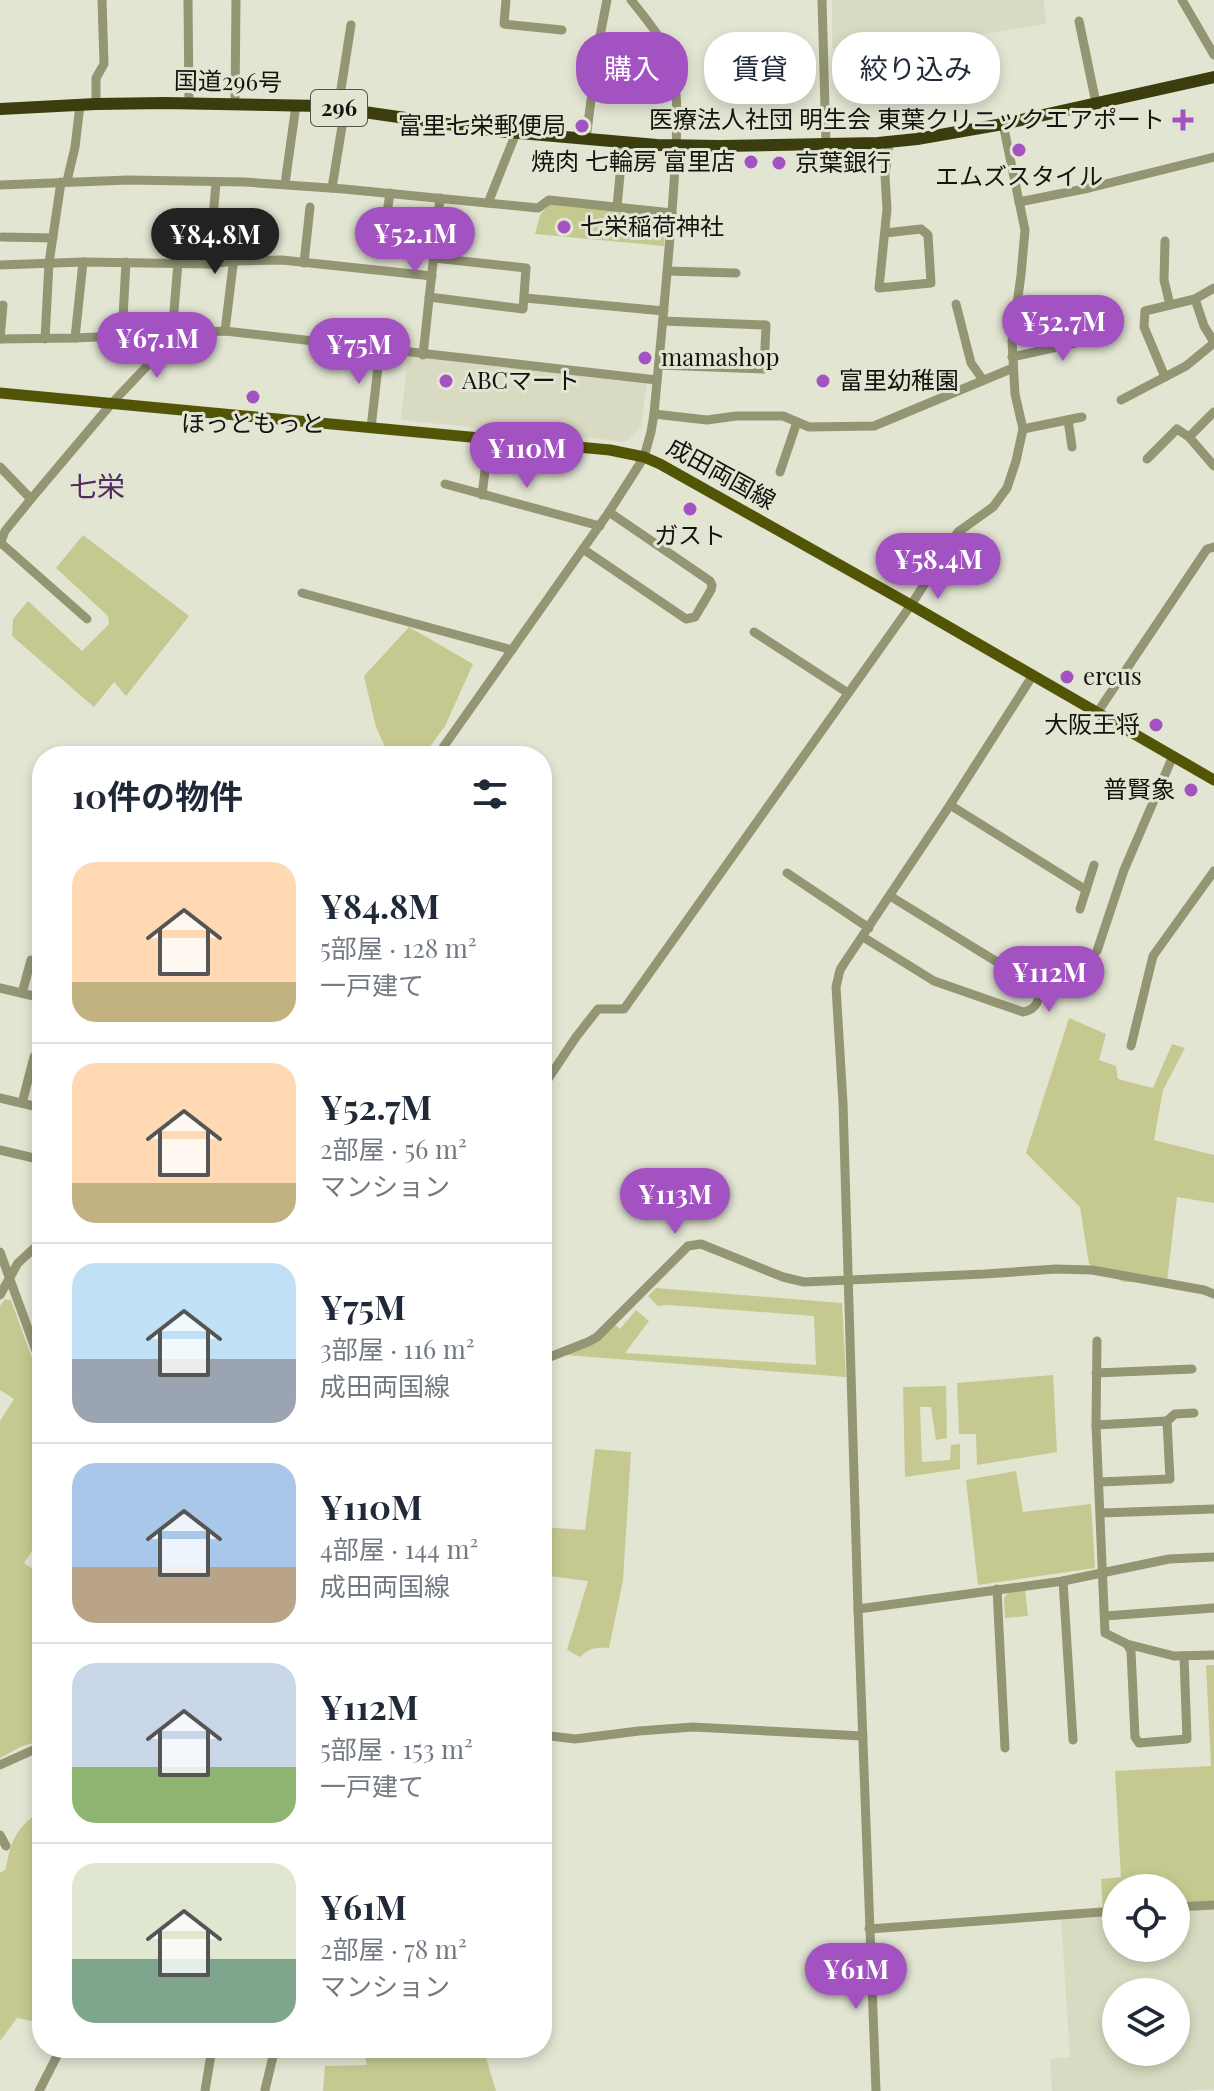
<!DOCTYPE html>
<html lang="ja">
<head>
<meta charset="utf-8">
<style>
	body { margin:0; font-family:"Playfair Display","Noto Sans JP",serif; background:#f6f6f7; color:#1f2937; height:100vh; display:flex; flex-direction:column; font-size:30px; white-space:nowrap }
	* { box-sizing:border-box; margin:0 }
	p { font-size:26px; color:#747a83 }
	.icon { flex:none; width:44px; height:44px; fill:none; stroke:currentColor; stroke-width:2; stroke-linecap:round; stroke-linejoin:round }
	.map { position:relative; flex:1; overflow:hidden }
	.details { position:absolute; left:32px; top:746px; width:520px; height:1312px; display:flex; flex-direction:column; background:#fff; border-radius:32px; box-shadow:0 4px 12px #0003 }
	.details>* { flex:none }
	.top-card { position:absolute; left:576px; top:32px; width:518px; height:72px; display:flex; gap:16px }
	.tools { position:absolute; left:1102px; top:1874px; display:grid; gap:16px }
	.tools a { display:grid; place-items:center; width:88px; height:88px; border-radius:50%; background:#fff; box-shadow:0 4px 12px #0003; font-size:40px }
	.price { position:absolute; translate:-50% -68px; padding:0 18px; border-radius:28px; background:#a352c2; color:#fff; font-size:26px; line-height:52px; filter:drop-shadow(0 2px 4px #0008) }
	.price::after { content:''; position:absolute; left:50%; top:48px; width:24px; height:18px; margin-left:-12px; background:inherit; clip-path:polygon(0 0,100% 0,50% 100%) }
	.price.on { background:#222; color:#fff }
	ul { padding:0; list-style:none }
	li { display:flex; align-items:center; gap:24px; height:200px; padding:0 40px }
	li+li { border-top:2px solid #e0e1e3 }
	li span { display:grid; place-items:center; flex:none; width:224px; height:160px; border-radius:24px; color:#555 }
	li>.icon { margin-inline-start:auto }
	span .icon { width:96px; height:96px; fill:#fffc; stroke-width:1 }
	li b { font-size:34px }
	h2 { display:flex; justify-content:space-between; align-items:center; height:96px; padding:0 40px; font-size:34px }
	.chip { padding:0 28px; border-radius:32px; background:#fff; box-shadow:0 4px 12px #0003; font-size:28px; line-height:72px }
	.chip.on { background:#a352c2; color:#fff }
	.map>svg:first-child { display:block }
</style>
</head>
<body>
<div class="map">
<svg width="1214" height="2091" viewBox="0 0 1214 2091">
	<rect width="100%" height="100%" fill="#e3e5d3"/>
	<g fill="#d8dbc1" fill-rule="evenodd">
		<path d="M832,0H1044L1046,24L885,50L832,48Z"/>
		<path d="M408,356L647,381L641,427L628,440L623,442L564,434L530,433L401,420Z"/>
		<path d="M1214,1908V2089L1184,2091H1052L1050,2059L1070,2057L1061,1919L1116,1915V1948H1176V1911ZM1116,1992H1176V2052H1116Z"/>
	</g>
	<g fill="#c5c990">
		<path d="M550,203L660,215L666,219L664,246L535,234L540,215Z"/>
		<path d="M83,535L189,616L126,696L114,682L94,707L12,636L13,619L28,601L82,651L109,624L108,616L56,568Z"/>
		<path d="M409,627L473,664L445,726L423,756H389L376,727L364,676Z"/>
		<path d="M1069,1018L1106,1034L1099,1060L1116,1066L1118,1079L1153,1088L1172,1044L1185,1048L1163,1090L1154,1140L1214,1155V1203L1177,1197L1167,1282H1123L1089,1264L1080,1207L1026,1153Z"/>
		<path d="M656,1288L842,1303L846,1377L565,1355L599,1340L615,1325L620,1329L636,1310L649,1321L625,1353L816,1365L814,1316L669,1305L658,1306L648,1296Z"/>
		<path d="M5,1299L11,1300L42,1386V1536L24,1563L42,1575V1740L20,1747L0,1758V1421L14,1399L0,1390V1306Z"/>
		<path d="M1053,1375L1057,1452L977,1465L976,1434H959L957,1383Z"/>
		<path d="M946,1386L947,1438L936,1440L931,1407H920L922,1462L950,1460L951,1445L960,1444V1469L905,1477L903,1387Z"/>
		<path d="M595,1449L631,1452L623,1581L609,1648C596,1647 589,1648 580,1657L567,1650L588,1581L542,1575V1527L585,1530Z"/>
		<path d="M1016,1471L1023,1512L1091,1504L1095,1568L978,1585L966,1480Z"/>
		<path d="M1025,1590L1028,1616L1005,1618L1004,1598L1009,1592Z"/>
		<path d="M1206,1665H1214V1903L1176,1905V1888H1116V1909L1103,1910L1101,1879L1121,1877L1115,1771L1211,1766Z"/>
		<path d="M42,1811V2023L17,2018L0,2041V1873L6,1869C10,1842 17,1825 42,1811Z"/>
		<path d="M362,2048H483L496,2091H323L325,2066L367,2065Z"/>
	</g>
	<g fill="none" stroke-linecap="round" stroke-linejoin="round">
		<g stroke="#939573" stroke-width="9">
			<path d="M188,0L189,103"/>
			<path d="M506,0L504,24L562,30"/>
			<path d="M822,0L826,144"/>
			<path d="M1182,0L1214,55"/>
			<path d="M1079,21L1096,103"/>
			<path d="M96,104V78L104,64L102,0"/>
			<path d="M235,104L236,0"/>
			<path d="M338,108L351,25"/>
			<path d="M586,139L598,46L607,0"/>
			<path d="M67,181L75,147L80,105"/>
			<path d="M285,184L296,105"/>
			<path d="M0,185L128,180L245,182L344,189L538,208L549,200L672,213"/>
			<path d="M332,188L345,108"/>
			<path d="M1019,202L1089,188L1214,157"/>
			<path d="M488,203L516,133"/>
			<path d="M617,207L623,142"/>
			<path d="M384,233L390,193"/>
			<path d="M885,233L921,229L928,235L931,283L879,288L887,209L885,176L889,142"/>
			<path d="M2,237L53,238"/>
			<path d="M304,263L310,207"/>
			<path d="M209,264L216,183"/>
			<path d="M0,265L83,262L209,264L234,261L282,260L432,276"/>
			<path d="M668,271L736,273"/>
			<path d="M429,297L523,309L526,268L434,258"/>
			<path d="M525,298L664,311"/>
			<path d="M1195,299L1204,326L1214,342"/>
			<path d="M956,304L971,363L983,380"/>
			<path d="M1170,305L1195,299L1214,288"/>
			<path d="M225,331L238,224"/>
			<path d="M122,336L126,262"/>
			<path d="M75,338L83,262"/>
			<path d="M0,339L75,338L225,331L657,380"/>
			<path d="M0,339L3,305"/>
			<path d="M45,339L49,263L61,182"/>
			<path d="M423,355L440,198"/>
			<path d="M1012,357L1107,336"/>
			<path d="M659,365L764,369L766,325L663,321"/>
			<path d="M1165,377L1144,327L1145,311L1170,305L1164,280L1165,241"/>
			<path d="M1121,400L1186,366L1214,343"/>
			<path d="M654,414L707,420L736,416H783L809,427L874,426L1013,368"/>
			<path d="M1068,420L1072,447"/>
			<path d="M371,428L380,349"/>
			<path d="M1023,429L1082,417"/>
			<path d="M1189,437L1214,412"/>
			<path d="M1147,459L1177,429L1189,437L1214,466"/>
			<path d="M0,467L31,499"/>
			<path d="M780,472L797,422"/>
			<path d="M445,484L600,526"/>
			<path d="M482,495L489,439"/>
			<path d="M1,543L87,619"/>
			<path d="M0,544L5,531L31,499L112,403L165,347L172,335L178,263"/>
			<path d="M583,549L686,619L695,617L711,590L712,585L710,581L609,512"/>
			<path d="M302,593L512,650"/>
			<path d="M754,632L848,693"/>
			<path d="M1097,713L1207,549L1214,547"/>
			<path d="M437,756L609,512L634,473L644,457L651,432L654,414C661,337 669,260 674,183C676,152 680,96 672,67C665,41 648,21 631,0"/>
			<path d="M950,805L1086,890"/>
			<path d="M787,873L869,928"/>
			<path d="M1080,909L1094,865"/>
			<path d="M863,937L934,981L1023,1012C1036,1010 1043,998 1036,986L890,896"/>
			<path d="M1097,951L1124,870L1173,756"/>
			<path d="M0,988L42,998"/>
			<path d="M22,993L31,960L42,963"/>
			<path d="M1131,1046L1153,956L1214,871"/>
			<path d="M542,1088L576,1037L598,1009H624L911,605L958,532L993,507L1007,488L1016,461L1023,429L1015,394L1012,341L1021,275L1025,230L1003,124"/>
			<path d="M0,1098L42,1108"/>
			<path d="M22,1103L34,1057L37,1053H42"/>
			<path d="M0,1150L42,1160"/>
			<path d="M0,1252L42,1367"/>
			<path d="M0,1295L18,1263L42,1241"/>
			<path d="M1097,1341L1096,1425L1105,1633L1127,1644L1174,1656L1214,1655"/>
			<path d="M542,1360L588,1342L597,1337L688,1246L701,1244L783,1277L804,1282L985,1274L1056,1269L1092,1270L1204,1290L1214,1294"/>
			<path d="M1096,1373L1192,1369"/>
			<path d="M1167,1421L1175,1414L1194,1413"/>
			<path d="M1096,1425L1167,1421L1170,1479L1100,1482"/>
			<path d="M1101,1513L1214,1509"/>
			<path d="M1063,1581L1073,1740"/>
			<path d="M997,1589L1005,1748"/>
			<path d="M858,1609L1063,1581L1169,1559L1214,1557"/>
			<path d="M1105,1616L1214,1608"/>
			<path d="M1127,1644L1131,1651L1135,1737L1139,1743L1187,1739L1184,1656"/>
			<path d="M542,1735L575,1739L639,1731L693,1727L863,1736"/>
			<path d="M0,1765L42,1746"/>
			<path d="M0,1835L6,1846"/>
			<path d="M1176,1907L1214,1905"/>
			<path d="M869,1929L1116,1911"/>
			<path d="M265,2090L275,2048"/>
			<path d="M39,2091L61,2048"/>
			<path d="M205,2091L212,2048"/>
			<path d="M876,2091L858,1609L843,1103L836,987L840,970L845,962L950,805L1033,675"/>
		</g>
		<path stroke="#535506" stroke-width="11" d="M0,393L610,450L644,457L660,464L911,605L1214,780"/>
		<path stroke="#3b3d0f" stroke-width="12" d="M0,109L96,104L166,103L322,106L496,131L657,145L720,146L878,143L917,139L1003,124L1214,77"/>
	</g>
	<g fill="#a352c2" stroke="#e3e5d3" stroke-width="3">
		<path d="M1179 108h8v8h8v8h-8v8h-8v-8h-8v-8h8z"/>
		<circle cx="582" cy="126" r="8"/>
		<circle cx="1019" cy="150" r="8"/>
		<circle cx="751" cy="162" r="8"/>
		<circle cx="779" cy="163" r="8"/>
		<circle cx="564" cy="227" r="8"/>
		<circle cx="645" cy="358" r="8"/>
		<circle cx="446" cy="381" r="8"/>
		<circle cx="823" cy="381" r="8"/>
		<circle cx="253" cy="397" r="8"/>
		<circle cx="690" cy="509" r="8"/>
		<circle cx="1067" cy="677" r="8"/>
		<circle cx="1156" cy="725" r="8"/>
		<circle cx="1191" cy="790" r="8"/>
	</g>
	<g text-anchor="middle" stroke-width="6" stroke-linejoin="round" paint-order="stroke">
		<rect fill="#e3e5d3" stroke="#515349" stroke-width="2" x="311" y="90" width="56" height="36" rx="6"/>
		<g font-size="22" font-weight="bold" fill="#13140e">
			<text x="339" y="116">296</text>
		</g>
		<g font-size="24" fill="#13140e" stroke="#e3e5d3">
			<text transform="translate(228 82) rotate(1)" y="8">国道296号</text>
			<text transform="translate(721 474) rotate(29)" y="8">成田両国線</text>
		</g>
		<g font-size="24" fill="#13140e" stroke="#e3e5d3" text-anchor="start">
			<text x="1165" y="128" text-anchor="end">医療法人社団 明生会 東葉クリニックエアポート</text>
			<text x="566" y="134" text-anchor="end">富里七栄郵便局</text>
			<text x="735" y="170" text-anchor="end">焼肉 七輪房 富里店</text>
			<text x="795" y="171">京葉銀行</text>
			<text x="1019" y="185" text-anchor="middle">エムズスタイル</text>
			<text x="580" y="235">七栄稲荷神社</text>
			<text x="661" y="366">mamashop</text>
			<text x="462" y="389">ABCマート</text>
			<text x="839" y="389">富里幼稚園</text>
			<text x="253" y="432" text-anchor="middle">ほっともっと</text>
			<text x="690" y="544" text-anchor="middle">ガスト</text>
			<text x="1083" y="685">ercus</text>
			<text x="1140" y="733" text-anchor="end">大阪王将</text>
			<text x="1175" y="798" text-anchor="end">普賢象</text>
		</g>
		<g font-size="28" fill="#512a61" stroke="#e3e5d3">
			<text x="97" y="497">七栄</text>
		</g>
	</g>
</svg>
<div class="tools">
<a><svg class="icon" aria-label="locate" viewBox="0 0 24 24"><circle cx="12" cy="12" r="6"/><path d="M12 2v4M12 18v4M2 12h4M18 12h4"/></svg></a>
<a><svg class="icon" aria-label="layers" viewBox="0 0 24 24"><path d="M12 4l9 5-9 5-9-5zM3 14l9 5 9-5"/></svg></a>
</div>
<b class="price" style="left:415px;top:275px">¥52.1M</b>
<b class="price on" style="left:215px;top:276px">¥84.8M</b>
<b class="price" style="left:1063px;top:363px">¥52.7M</b>
<b class="price" style="left:157px;top:380px">¥67.1M</b>
<b class="price" style="left:359px;top:386px">¥75M</b>
<b class="price" style="left:527px;top:490px">¥110M</b>
<b class="price" style="left:938px;top:601px">¥58.4M</b>
<b class="price" style="left:1049px;top:1014px">¥112M</b>
<b class="price" style="left:675px;top:1236px">¥113M</b>
<b class="price" style="left:856px;top:2011px">¥61M</b>
<div class="top-card">
<a class="chip on">購入</a>
<a class="chip">賃貸</a>
<a class="chip">絞り込み</a>
</div>
<section class="details">
<h2>10件の物件<svg class="icon" aria-label="filters" viewBox="0 0 24 24"><path d="M4 7h16M4 17h16"/><circle cx="9" cy="7" r="2"/><circle cx="15" cy="17" r="2"/></svg></h2>
<ul>
<li><span style="background:linear-gradient(#ffd9b3 75%,#c2b280 0)"><svg class="icon" aria-label="home" viewBox="0 0 24 24"><path d="M3 11l9-7 9 7M6 9v11h12V9"/></svg></span><div><b>¥84.8M</b><p>5部屋 · 128 m²</p><p>一戸建て</p></div></li>
<li><span style="background:linear-gradient(#ffd9b3 75%,#c2b280 0)"><svg class="icon" aria-label="home" viewBox="0 0 24 24"><path d="M3 11l9-7 9 7M6 9v11h12V9"/></svg></span><div><b>¥52.7M</b><p>2部屋 · 56 m²</p><p>マンション</p></div></li>
<li><span style="background:linear-gradient(#bfe0f5 60%,#9aa5b1 0)"><svg class="icon" aria-label="home" viewBox="0 0 24 24"><path d="M3 11l9-7 9 7M6 9v11h12V9"/></svg></span><div><b>¥75M</b><p>3部屋 · 116 m²</p><p>成田両国線</p></div></li>
<li><span style="background:linear-gradient(#a9c7e8 65%,#b9a48a 0)"><svg class="icon" aria-label="home" viewBox="0 0 24 24"><path d="M3 11l9-7 9 7M6 9v11h12V9"/></svg></span><div><b>¥110M</b><p>4部屋 · 144 m²</p><p>成田両国線</p></div></li>
<li><span style="background:linear-gradient(#c9d6e8 65%,#8fb573 0)"><svg class="icon" aria-label="home" viewBox="0 0 24 24"><path d="M3 11l9-7 9 7M6 9v11h12V9"/></svg></span><div><b>¥112M</b><p>5部屋 · 153 m²</p><p>一戸建て</p></div></li>
<li><span style="background:linear-gradient(#dfe7d0 60%,#7fa58c 0)"><svg class="icon" aria-label="home" viewBox="0 0 24 24"><path d="M3 11l9-7 9 7M6 9v11h12V9"/></svg></span><div><b>¥61M</b><p>2部屋 · 78 m²</p><p>マンション</p></div></li>
</ul>
</section>
</div>
</body>
</html>
